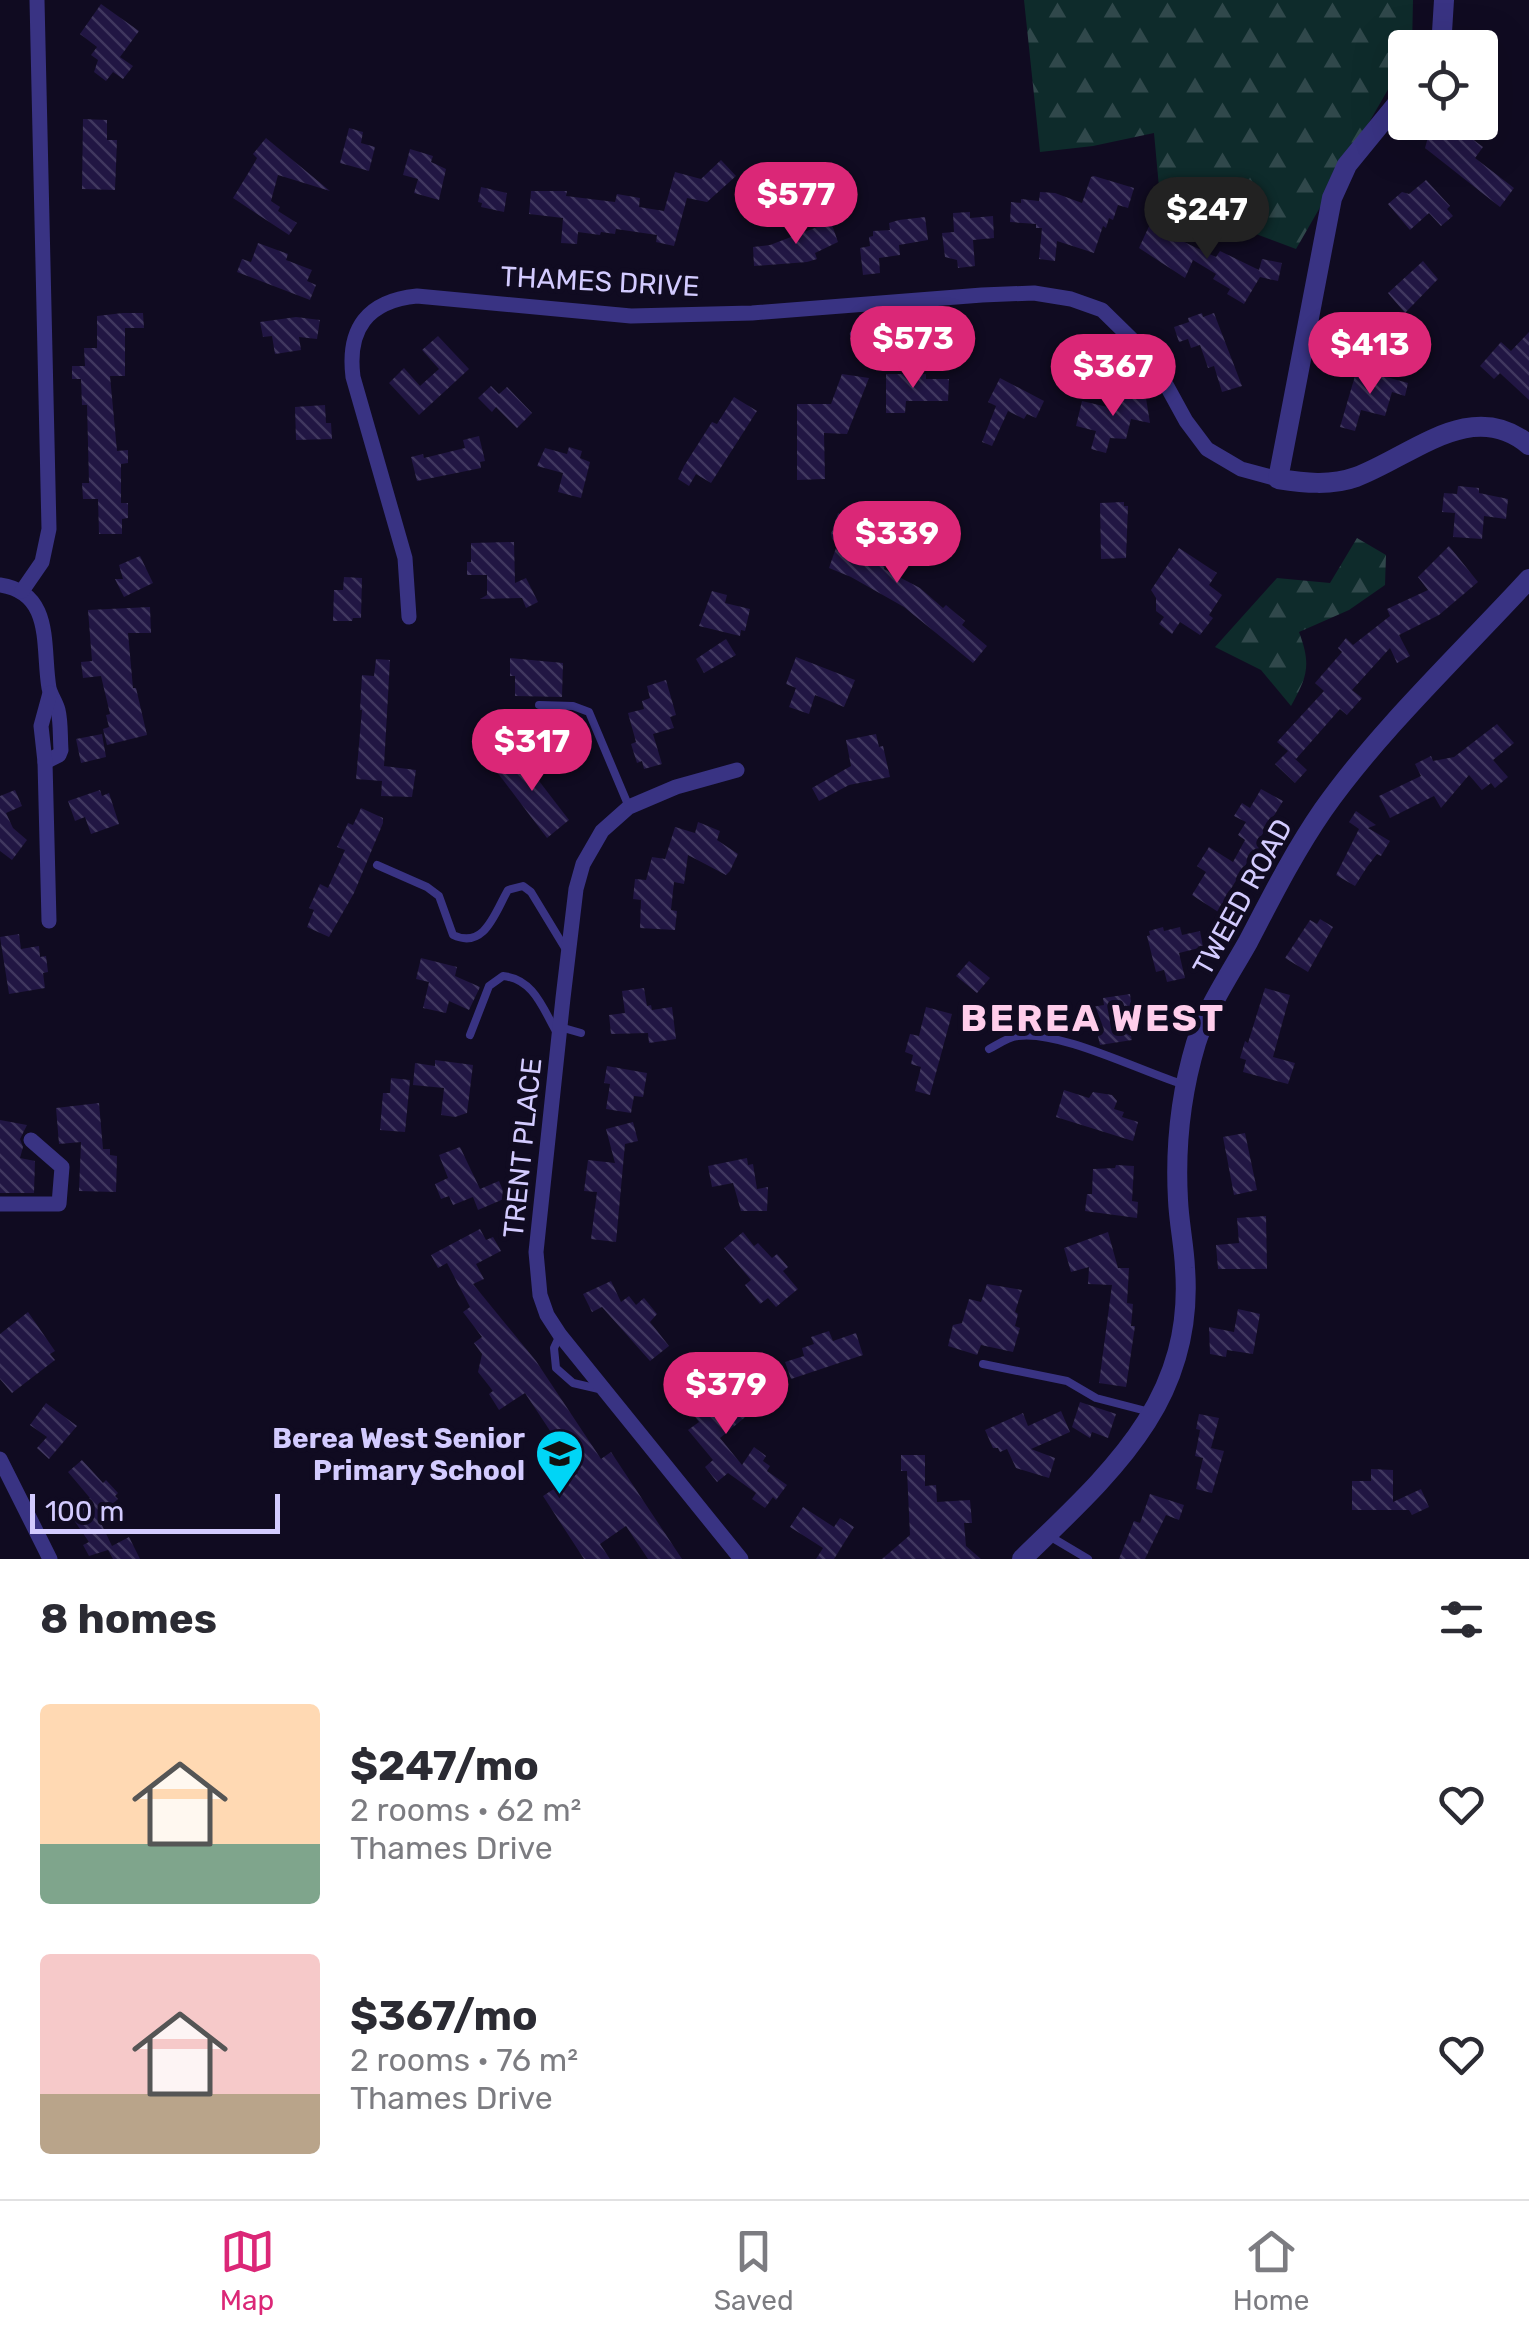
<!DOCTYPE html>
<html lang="en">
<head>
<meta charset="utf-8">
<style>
	body { margin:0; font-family:Rubik,sans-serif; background:#f7f7f7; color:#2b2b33; height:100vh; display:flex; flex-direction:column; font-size:38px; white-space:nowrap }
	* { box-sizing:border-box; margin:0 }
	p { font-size:32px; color:#7c7c81 }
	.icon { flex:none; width:55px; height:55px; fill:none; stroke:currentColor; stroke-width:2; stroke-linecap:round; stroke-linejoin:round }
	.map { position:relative; height:1559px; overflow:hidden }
	.sheet { display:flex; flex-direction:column; background:#fff; flex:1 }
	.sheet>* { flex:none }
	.buttons { position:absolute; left:1388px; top:30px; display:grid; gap:20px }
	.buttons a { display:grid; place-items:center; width:110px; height:110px; border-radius:10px; background:#fff; box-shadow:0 10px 40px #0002; font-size:50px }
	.scale { position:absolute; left:30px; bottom:25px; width:250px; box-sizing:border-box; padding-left:10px; border:5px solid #d3cbff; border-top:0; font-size:28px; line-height:35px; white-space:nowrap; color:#d3cbff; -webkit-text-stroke:8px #100b21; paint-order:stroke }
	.price { position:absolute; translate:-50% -85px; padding:0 22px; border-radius:35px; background:#db2777; color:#fff; font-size:32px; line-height:65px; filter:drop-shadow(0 2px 5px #0008) }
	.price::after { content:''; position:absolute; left:50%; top:60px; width:30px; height:22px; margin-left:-15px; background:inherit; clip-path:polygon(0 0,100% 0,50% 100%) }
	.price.active { background:#222; color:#fff }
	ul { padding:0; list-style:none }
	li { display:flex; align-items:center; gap:30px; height:250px; padding:0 40px }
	li span { display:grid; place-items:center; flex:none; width:280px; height:200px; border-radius:10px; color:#555 }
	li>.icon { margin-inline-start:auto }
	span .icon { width:120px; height:120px; fill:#fffc; stroke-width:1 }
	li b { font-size:42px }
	h2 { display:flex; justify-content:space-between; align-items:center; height:120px; padding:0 40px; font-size:42px }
	.tabs { display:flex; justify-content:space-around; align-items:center; height:140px; border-top:2px solid #e1e1e2; background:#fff; font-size:28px; color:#7c7c81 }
	.tabs a { display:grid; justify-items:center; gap:5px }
	.tabs .active { color:#db2777 }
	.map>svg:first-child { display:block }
</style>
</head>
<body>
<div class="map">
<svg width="1529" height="1559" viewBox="0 0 1529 1559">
	<defs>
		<pattern id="forest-firs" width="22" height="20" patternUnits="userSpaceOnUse" patternTransform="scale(2.5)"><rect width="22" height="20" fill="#0e2b2b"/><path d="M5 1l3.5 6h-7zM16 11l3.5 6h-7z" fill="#30484b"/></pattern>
		<pattern id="building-back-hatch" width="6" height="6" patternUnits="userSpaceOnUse" patternTransform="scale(2.5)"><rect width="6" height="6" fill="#211643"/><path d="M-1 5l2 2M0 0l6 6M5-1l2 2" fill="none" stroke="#40375f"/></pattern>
	</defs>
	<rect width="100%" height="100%" fill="#100b21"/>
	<g fill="url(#forest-firs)">
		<path d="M1024,0H1413L1412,47L1405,48V60L1296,249L1160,198L1154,133L1093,146L1040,152Z"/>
		<path d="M1357,538L1386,555L1385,585L1349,610L1299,632C1311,664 1308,676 1291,706L1261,670L1215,647L1277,578L1330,583Z"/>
	</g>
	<g fill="url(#building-back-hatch)">
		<path d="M101,4L139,31L120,57L133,66L123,79L113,72L106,81L94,72L98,60L91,55L97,47L80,34Z"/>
		<path d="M83,119L107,120V140H117L115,190L82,189Z"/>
		<path d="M1408,122H1443L1452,129L1455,126L1483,147L1475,158L1514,188L1500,207L1425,148L1428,137Z"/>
		<path d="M349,128L363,132L361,143L375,147L369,171L340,163Z"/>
		<path d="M266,138L330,191L278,175L271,201L280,207L278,211L297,223L289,235L233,198L255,162L257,158L253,154Z"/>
		<path d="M410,149L433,156L431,162L446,169L439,200L414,193L418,179L403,175Z"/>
		<path d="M721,160L736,176L707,202L687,198L674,246L656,242L657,235L616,229L615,234L601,232L600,235L578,232L577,244L561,243L563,218L529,214L531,191H567L566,196L615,202L617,194L640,198L639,207L664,211L675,172L701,179Z"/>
		<path d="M1094,176L1134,188L1128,208L1118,205L1113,220L1109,218L1106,228L1103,226L1094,253L1057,241L1055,261L1039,259L1042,228H1036V224L1010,222L1011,202L1021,203V199L1039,201L1040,192L1055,193L1082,203L1091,177Z"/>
		<path d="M1426,180L1450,206L1447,209L1453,216L1441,226L1429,213L1410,230L1388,204L1402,192L1409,194Z"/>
		<path d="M481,187L507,193L504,212L481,207L482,203L478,202Z"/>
		<path d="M970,212V218L993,216L994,238L973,240L975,266L958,268L957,260L945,257L942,233L954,232L953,213Z"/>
		<path d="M925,217L928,240L899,245L900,255L879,258L880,273L863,275L860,248L870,246L869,237L873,236V231L890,230L889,223L899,220Z"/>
		<path d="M831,222L838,242L815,253L817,259L807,262L754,266L753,247L770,245L791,237L789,231L802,226L804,232Z"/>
		<path d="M1150,224L1185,237L1182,241L1216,257L1220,251L1259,270L1262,259L1282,263L1278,281L1260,277L1244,304L1227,294L1230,289L1213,279L1216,274L1193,260L1185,278L1139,248Z"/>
		<path d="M258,243L288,254L286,260L312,270L307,281L316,285L310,300L237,272L242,259L251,262Z"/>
		<path d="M1423,261L1438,279L1405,313L1388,293Z"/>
		<path d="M123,313H143L144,328H125V376H110L117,451L128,450V463L121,464V503H128V518L122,519V534H99L98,499H83L82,483H89L87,405H82L81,379H72V366H85L84,348H97V316Z"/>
		<path d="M1202,313L1203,317L1214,313L1242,386L1222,392L1214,366L1208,368L1200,345L1191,348L1188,339L1179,342L1174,327L1189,322L1188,318Z"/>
		<path d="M296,317L320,320L317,339L299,337L301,350L275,354L272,336L263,337L260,322Z"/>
		<path d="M1529,332V400L1500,373L1494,379L1480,366L1501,342L1511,351Z"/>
		<path d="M438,336L469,369L419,415L389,383L404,368L420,386L439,369L422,350Z"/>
		<path d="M1357,369L1408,383L1405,396L1392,392L1385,416L1361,410L1355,431L1340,427Z"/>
		<path d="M842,374L869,378L847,434L824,433L825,479L797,480V404H831Z"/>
		<path d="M886,374H926V379H949L948,401H906L905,413H886Z"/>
		<path d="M1000,378L1044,401L1036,418L1027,414L1024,419L1008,411L992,446L982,442L996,406L988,402Z"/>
		<path d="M491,386L499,394L507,387L532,413L517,428L496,407L492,412L478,398Z"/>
		<path d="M1145,392L1150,423L1131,419L1126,439L1110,438L1106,453L1091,449L1096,431L1076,426L1082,401L1116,409L1118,395Z"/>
		<path d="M734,397L757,411L711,483L696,474L689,486L678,479L684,466L712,422L717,424Z"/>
		<path d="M325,405L326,423H331L332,439L296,440L295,407Z"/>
		<path d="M479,436L485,461L480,462L481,468L417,481L411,457L423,454L424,458L465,448L463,440Z"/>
		<path d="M569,447L582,451L580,458L590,462L581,498L558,492L563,473L537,466L545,448L567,454Z"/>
		<path d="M1458,486L1479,488V493L1508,499L1506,519L1484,516L1482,539L1453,537L1455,513L1442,512L1444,493L1457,494Z"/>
		<path d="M1124,502V506H1128L1126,558L1101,559L1100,503Z"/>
		<path d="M838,513L876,529L866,555L885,565L884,569L920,588L943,608L946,605L965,621L962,625L987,646L973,663L904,607L851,577L829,568L838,542L832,539L831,534Z"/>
		<path d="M514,542L515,583L526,578L538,602L526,608L522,598L480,599L487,595V575H467V562H471V543Z"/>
		<path d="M1449,546L1478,582L1439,615L1399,635L1410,656L1397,663L1390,648L1352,690L1362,698L1347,715L1340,709L1296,759L1293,757L1307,770L1295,783L1275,764L1288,751L1277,742L1324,691L1315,683L1342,652L1338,648L1346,638L1353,645L1390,616L1387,609L1428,590L1418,577Z"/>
		<path d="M1179,548L1217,573L1209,585L1222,595L1209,615L1213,618L1200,635L1180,622L1172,634L1159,624L1164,617L1156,611V598L1151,590Z"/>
		<path d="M140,556L153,583L124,597L115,579H123L119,565Z"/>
		<path d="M344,577L362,578L361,618H353L352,621H333L334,590H343Z"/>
		<path d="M712,591L727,595L725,603L750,609L745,631L741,630L740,636L699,626Z"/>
		<path d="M150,607L151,633H128L133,688H136L147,735L107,745L103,729L109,727L106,715L110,714L101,676L83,678L81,662L92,661L88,610Z"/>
		<path d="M726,639L736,655L704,673L696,659Z"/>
		<path d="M796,657L855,680L844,707L815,695L809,714L789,707L796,688L786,684Z"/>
		<path d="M510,658L563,663L562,697L515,696V676H510Z"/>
		<path d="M376,659L390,660L384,766L416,770L412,797L381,796L382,781L356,779L362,710H360L362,675L374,676Z"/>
		<path d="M666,680L676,715L670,717L674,728L653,734L662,764L644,769L642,761L637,763L631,744L636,742L628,713L644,709L642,701L650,698L647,686Z"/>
		<path d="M1497,724L1514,743L1493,760L1508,777L1495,788L1491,783L1482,790L1469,775L1441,808L1434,796L1390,818L1379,796L1421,776L1415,764L1431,756L1433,761L1454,757Z"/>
		<path d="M102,734L106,757L81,763L76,739Z"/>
		<path d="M876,734L879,747L883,746L890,777L849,785L819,801L812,788L851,766L846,740Z"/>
		<path d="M516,751L569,820L547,838L494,768Z"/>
		<path d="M1261,789L1283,801L1260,838L1272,845L1264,859L1253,853L1224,900L1233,905L1226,917L1192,895L1206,872L1197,866L1209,847L1233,862L1245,840L1238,835L1246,822L1234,816L1242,803L1250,808Z"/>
		<path d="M15,790L22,806L6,813L13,828L27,840L12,860L0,851V796Z"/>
		<path d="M100,790L102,796L109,793L119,824L91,834L85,817L75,821L68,801Z"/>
		<path d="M361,808L383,818V823L354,893L329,937L307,927L314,910L309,908L320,884L328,888L345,850L337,847L348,823L353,825Z"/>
		<path d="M1356,811L1376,825L1368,828L1390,841L1381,856L1377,854L1367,867L1355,886L1336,875L1359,829L1349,822Z"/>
		<path d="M698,822L720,831L717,840L738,854L730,871L726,875L688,855L684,884L674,882L671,910L677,911L675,930L640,928L641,900L633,899L635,879L646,880L652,857L665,859L675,827L695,833Z"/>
		<path d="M1320,919L1333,927L1308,972L1285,958L1310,920L1317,924Z"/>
		<path d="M1163,927L1164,931L1180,927L1182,935L1200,931L1203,947L1179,953L1185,978L1167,982L1164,970L1156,972L1147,936L1150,935L1149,931Z"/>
		<path d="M19,934L21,949L39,946L40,957L46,956L48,972L43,973L45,988L9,994L0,937Z"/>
		<path d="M421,958L457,967L455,976L480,987L469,1010L449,1001L446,1013L423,1008L429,982L416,979Z"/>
		<path d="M969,961L990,978L977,993L956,976Z"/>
		<path d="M644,988L647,1006L651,1005L652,1010L672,1007L676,1039L649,1043L648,1033L611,1034L609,1015L625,1013L622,991Z"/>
		<path d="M1265,988L1290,995L1273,1057L1295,1063L1288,1084L1243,1072L1246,1060L1240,1058L1245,1041L1248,1043Z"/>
		<path d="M1130,994L1133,1018L1132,1024L1128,1025L1132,1040L1100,1045L1097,1032L1088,1033L1085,1008L1104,1005L1103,998Z"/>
		<path d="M926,1007L952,1014L930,1095L915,1091L921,1067L911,1064L913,1055L905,1052L910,1034L919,1036Z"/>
		<path d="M435,1060L473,1065L467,1113L455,1117L441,1115L444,1088L413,1085L415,1063L435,1066Z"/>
		<path d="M607,1066L647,1073L643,1097L634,1096L631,1113L606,1109L610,1084L604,1083Z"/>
		<path d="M391,1078L410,1080L405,1132L380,1130L383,1093H390Z"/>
		<path d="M1064,1090L1089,1098L1093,1092L1112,1095L1117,1101L1114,1109L1124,1112L1122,1117L1138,1122L1133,1141L1056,1117Z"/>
		<path d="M99,1103L103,1149H110V1155L117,1156L116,1192L79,1191L81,1142L59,1144L56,1108Z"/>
		<path d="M0,1120L27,1125L20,1139L23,1147L20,1158L35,1161L34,1193H0Z"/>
		<path d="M633,1122L638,1141L625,1144L616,1242L591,1239L597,1192L584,1191L588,1160L615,1163L606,1129Z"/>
		<path d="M1245,1133L1257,1190L1234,1195L1223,1137Z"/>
		<path d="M460,1147L480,1189L499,1181L506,1198L478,1210L473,1197L453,1205L449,1196L441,1199L435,1184L448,1178L439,1155Z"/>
		<path d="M747,1158L748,1165L753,1164L757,1189L768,1187L767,1211H741L733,1183L712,1187L708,1166Z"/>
		<path d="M1116,1165L1134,1166L1132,1201L1138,1202L1137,1218L1085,1211L1087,1194H1092L1093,1169L1115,1168Z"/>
		<path d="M1266,1216L1267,1269H1218L1216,1245L1239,1243L1237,1218Z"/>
		<path d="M480,1229L486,1240L493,1237L501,1251L476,1264L484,1279L473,1284L536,1361L601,1459L611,1452L682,1559H648L626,1526L600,1544L610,1559H584L543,1496L578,1473L525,1393L499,1410L489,1394L493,1391L478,1372L482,1354L474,1343L482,1337L463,1312L470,1307L447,1263L438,1268L431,1255Z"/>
		<path d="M743,1232L754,1246L758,1243L772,1258L777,1254L788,1267L783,1271L798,1289L776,1307L768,1298L760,1304L745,1285L751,1280L724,1248Z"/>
		<path d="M1108,1232L1118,1268H1129L1127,1303L1133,1304L1131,1326H1135L1126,1387L1099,1383L1112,1285L1088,1284L1089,1267L1071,1272L1064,1248Z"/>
		<path d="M611,1281L621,1302L629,1296L636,1305L644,1298L657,1314L650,1322L669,1346L650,1361L602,1307L592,1312L583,1294Z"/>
		<path d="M987,1284L1022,1290L1015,1312L1018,1314L1015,1326L1020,1328L1013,1352L981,1345L977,1355L948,1346L953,1325L962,1323L969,1299L981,1302Z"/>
		<path d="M1238,1309L1260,1314L1253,1354L1227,1350L1226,1357L1210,1354L1209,1327L1234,1332Z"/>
		<path d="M28,1312L55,1351L50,1354L55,1360L12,1393L0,1379V1334Z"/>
		<path d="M829,1331L833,1341L856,1333L863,1355L791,1379L785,1362L804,1356L802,1348L814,1344L811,1337Z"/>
		<path d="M688,1368L713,1398L715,1396L721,1403L738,1389L755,1409L720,1438L742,1465L754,1447L766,1456L763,1461L770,1466L767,1471L787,1485L776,1500L773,1497L765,1508L752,1499L756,1493L728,1473L717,1482L705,1467L713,1460L688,1430L699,1422L669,1383Z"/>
		<path d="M1080,1402L1116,1414L1108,1438L1092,1432L1090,1438L1072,1427Z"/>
		<path d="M46,1403L77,1426L49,1459L37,1448L47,1437L30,1425Z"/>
		<path d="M1061,1411L1070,1432L1031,1449L1055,1458L1049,1478L1016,1468L1007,1449L1000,1452L998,1448H993L985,1430L1023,1413L1028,1426Z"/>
		<path d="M1199,1414L1219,1418L1211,1448L1224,1451L1212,1493L1196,1489L1203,1458L1195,1456L1200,1430L1196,1429Z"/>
		<path d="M901,1455H925V1486L936,1485L937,1502L970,1500L972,1523H964L966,1546L981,1559H882L910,1535L907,1471H901Z"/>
		<path d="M82,1460L103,1483L106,1480L118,1493L115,1496L118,1499L98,1517L112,1546L129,1537L140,1559H113L108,1550L89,1556L83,1545L89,1542L69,1513L90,1498L68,1472Z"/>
		<path d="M1371,1469L1393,1470V1502L1421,1489L1429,1507L1412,1515L1409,1510H1352V1481H1371Z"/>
		<path d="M1150,1494L1184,1505L1179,1520L1166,1515L1145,1559H1119L1134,1521L1140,1523Z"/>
		<path d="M803,1507L834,1527L840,1518L854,1527L834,1559H816L823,1548L790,1527Z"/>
	</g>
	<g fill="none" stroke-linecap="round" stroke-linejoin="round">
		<g stroke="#393383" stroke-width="8">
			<path d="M854,334L890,305"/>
			<path d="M539,705L573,706L589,712L629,807"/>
			<path d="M377,865L427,887L439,896L453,935C485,950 495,912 508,890L523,886L531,892L565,948"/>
			<path d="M560,1027L581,1033"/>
			<path d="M470,1035L489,986L503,976C534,979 543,1009 557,1033"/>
			<path d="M989,1049C997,1045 1008,1037 1018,1036C1060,1030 1142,1072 1185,1085"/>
			<path d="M560,1335L554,1348L556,1368L573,1383L599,1389"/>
			<path d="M983,1364L1067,1381L1096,1398L1150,1412"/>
			<path d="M1051,1537L1088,1559"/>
		</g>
		<g stroke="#393383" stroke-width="15">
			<path d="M0,585C54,593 42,647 49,688C51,696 56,702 58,710C61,722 60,737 61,750L59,755L45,762"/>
			<path d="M22,591L42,562L49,529L37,0"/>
			<path d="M409,617L405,558L353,377C347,329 367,301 417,296L631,316L752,313L982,295L1034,293L1071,299L1102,310L1152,359L1186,421L1207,449L1241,469L1278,479"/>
			<path d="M737,770L676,787L629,807L602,831L583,864L576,889L563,998L536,1252L540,1295L547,1315L560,1335L741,1559"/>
			<path d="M49,921L45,762L41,726L50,693"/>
			<path d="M0,1204H59L62,1167L31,1140"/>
			<path d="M0,1459L50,1559"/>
		</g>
		<g stroke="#393383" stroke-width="20">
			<path d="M1436,48L1442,32L1444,0"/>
			<path d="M1405,94L1347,165L1332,198L1278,479C1304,483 1331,486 1356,477C1412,456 1472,397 1529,445"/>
			<path d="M1022,1559C1109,1474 1195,1402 1185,1268C1184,1245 1179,1223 1178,1200C1175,1147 1181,1093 1196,1043C1207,1008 1230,974 1248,942C1271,898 1294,852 1323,810C1380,729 1461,653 1529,579"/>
		</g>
	</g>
	<defs>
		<symbol id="school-pin" viewBox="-11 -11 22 30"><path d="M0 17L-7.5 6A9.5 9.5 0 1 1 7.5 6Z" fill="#00d5f6" stroke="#100b21"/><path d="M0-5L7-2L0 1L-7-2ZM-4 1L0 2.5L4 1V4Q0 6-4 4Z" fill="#111"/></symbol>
	</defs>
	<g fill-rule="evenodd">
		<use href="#school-pin" x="532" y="1426" width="55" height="75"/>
	</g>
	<g text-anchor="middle" stroke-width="10" stroke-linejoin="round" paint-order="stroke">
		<g font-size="28" fill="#d3cbff" stroke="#100b21">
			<text transform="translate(600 281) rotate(3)" y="10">THAMES DRIVE</text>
			<text transform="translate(1242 897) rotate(-61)" y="10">TWEED ROAD</text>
			<text transform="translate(522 1148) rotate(-84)" y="10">TRENT PLACE</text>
		</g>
		<g font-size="28" font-weight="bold" fill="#d3cbff" stroke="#100b21" text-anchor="end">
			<text x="525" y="1448">Berea West Senior<tspan x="525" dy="32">Primary School</tspan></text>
		</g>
		<g font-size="38" font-weight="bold" letter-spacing="2.5" fill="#ffcdeb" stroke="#100b21">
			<text x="1093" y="1031">BEREA WEST</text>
		</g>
	</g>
</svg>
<div class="buttons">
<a><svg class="icon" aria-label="locate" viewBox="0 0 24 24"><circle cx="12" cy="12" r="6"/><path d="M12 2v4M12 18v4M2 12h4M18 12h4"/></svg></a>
</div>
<div class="scale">100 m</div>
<b class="price" style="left:796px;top:247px">$577</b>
<b class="price active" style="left:1207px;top:262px">$247</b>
<b class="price" style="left:913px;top:391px">$573</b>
<b class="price" style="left:1370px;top:397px">$413</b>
<b class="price" style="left:1113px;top:419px">$367</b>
<b class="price" style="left:897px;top:586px">$339</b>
<b class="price" style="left:532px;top:794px">$317</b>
<b class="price" style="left:726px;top:1437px">$379</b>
</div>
<section class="sheet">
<h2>8 homes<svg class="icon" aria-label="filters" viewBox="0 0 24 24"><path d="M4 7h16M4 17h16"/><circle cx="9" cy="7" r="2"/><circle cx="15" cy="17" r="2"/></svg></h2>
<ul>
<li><span style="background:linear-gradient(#ffd9b3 70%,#7fa58c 0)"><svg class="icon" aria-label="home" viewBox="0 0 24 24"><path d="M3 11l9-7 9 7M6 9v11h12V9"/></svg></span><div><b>$247/mo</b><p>2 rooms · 62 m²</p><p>Thames Drive</p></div><svg class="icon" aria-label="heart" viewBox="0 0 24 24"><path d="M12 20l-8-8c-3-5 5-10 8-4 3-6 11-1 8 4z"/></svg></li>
<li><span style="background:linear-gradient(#f6c9c9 70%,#b9a48a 0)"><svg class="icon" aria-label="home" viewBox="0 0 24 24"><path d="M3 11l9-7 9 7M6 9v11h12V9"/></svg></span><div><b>$367/mo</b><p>2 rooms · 76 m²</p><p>Thames Drive</p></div><svg class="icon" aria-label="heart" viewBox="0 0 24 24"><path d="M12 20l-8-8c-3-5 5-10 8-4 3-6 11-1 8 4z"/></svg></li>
</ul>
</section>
<nav class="tabs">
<a class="active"><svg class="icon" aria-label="map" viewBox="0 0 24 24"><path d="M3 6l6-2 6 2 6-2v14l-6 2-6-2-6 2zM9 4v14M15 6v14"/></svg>Map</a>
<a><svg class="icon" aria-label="saved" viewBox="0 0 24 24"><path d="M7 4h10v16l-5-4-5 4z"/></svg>Saved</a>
<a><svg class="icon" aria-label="home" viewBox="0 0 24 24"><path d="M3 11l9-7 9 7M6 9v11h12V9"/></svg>Home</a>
</nav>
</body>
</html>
